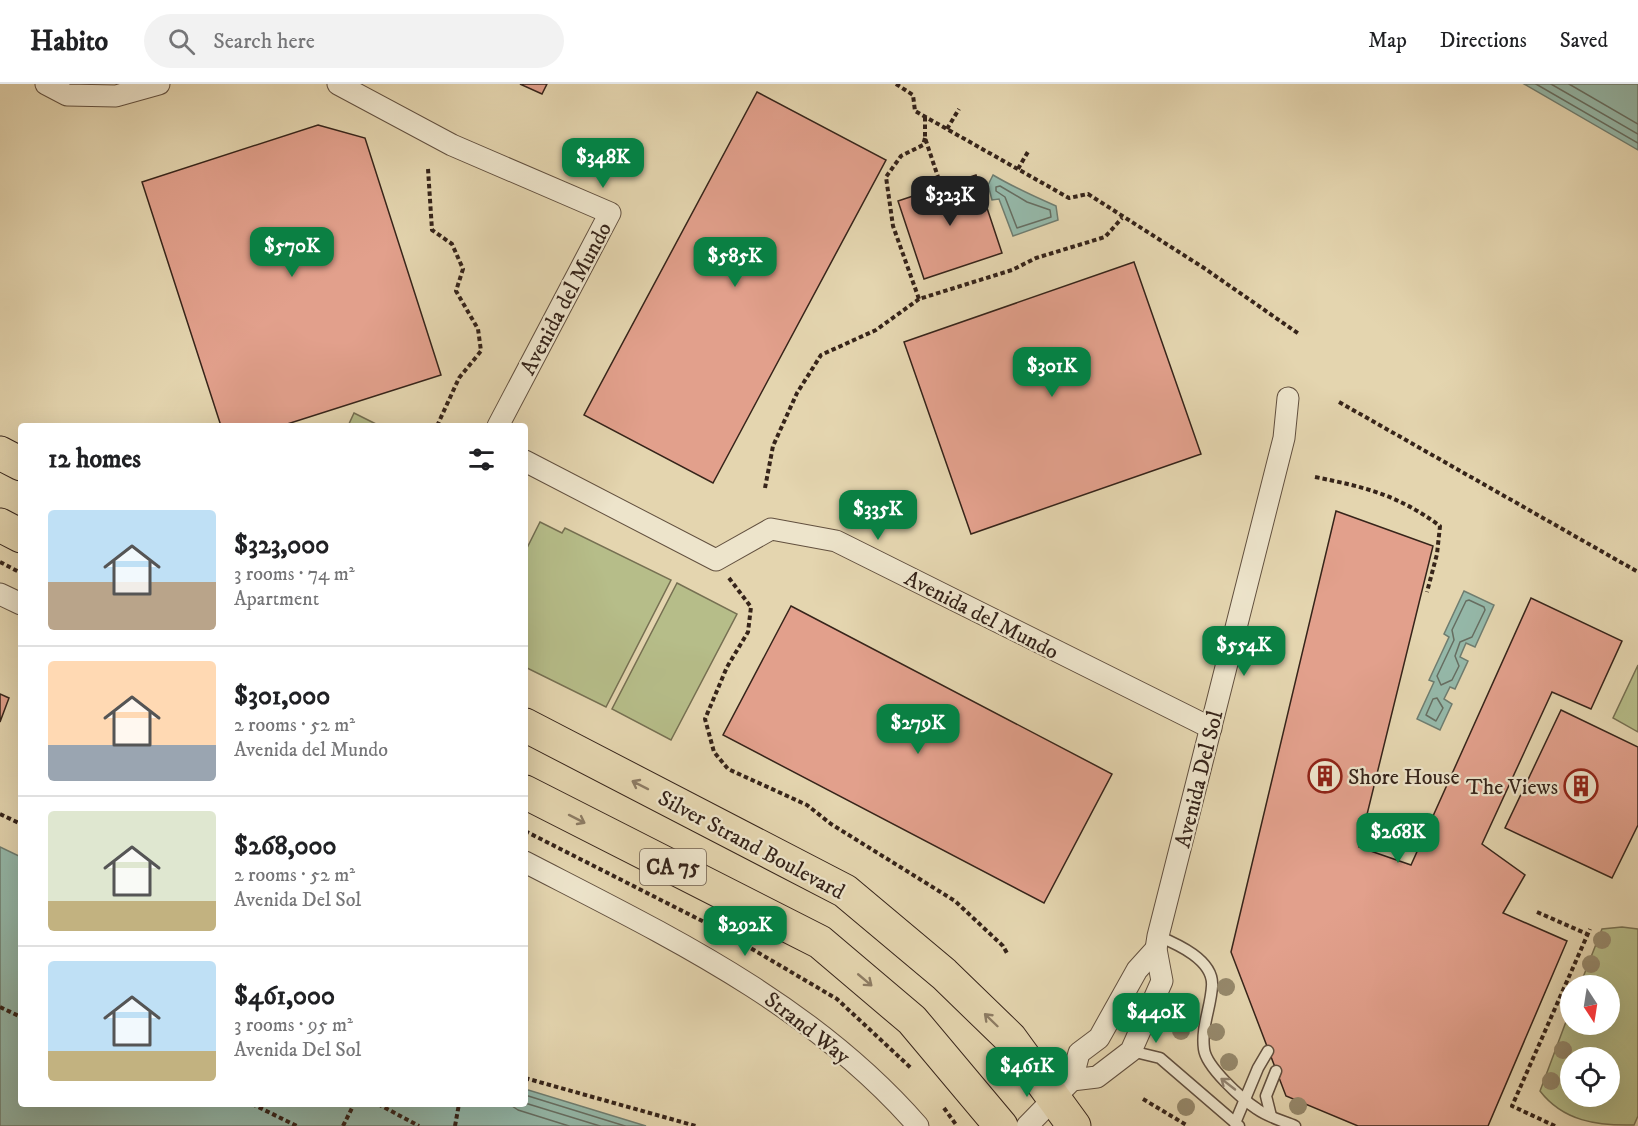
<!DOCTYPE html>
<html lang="en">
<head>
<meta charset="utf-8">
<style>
	body { margin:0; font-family:"IM FELL DW Pica",serif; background:#f2f2f2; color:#202124; height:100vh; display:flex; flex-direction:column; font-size:22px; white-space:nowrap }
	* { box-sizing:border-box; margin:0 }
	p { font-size:20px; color:#757577 }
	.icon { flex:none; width:33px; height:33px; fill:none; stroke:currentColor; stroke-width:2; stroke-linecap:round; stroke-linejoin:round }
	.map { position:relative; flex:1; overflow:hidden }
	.drawer { position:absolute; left:18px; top:339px; width:510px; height:684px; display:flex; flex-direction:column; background:#fff; border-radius:6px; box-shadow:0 6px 24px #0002 }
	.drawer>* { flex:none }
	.needle { width:39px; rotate:168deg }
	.fabs { position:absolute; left:1560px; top:891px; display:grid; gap:12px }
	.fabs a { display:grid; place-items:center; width:60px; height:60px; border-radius:50%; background:#fff; box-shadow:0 6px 24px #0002; font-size:30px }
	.price { position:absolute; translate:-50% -51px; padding:0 14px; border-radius:12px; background:#0b8043; color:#fff; font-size:20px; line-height:39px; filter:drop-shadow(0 2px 3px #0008) }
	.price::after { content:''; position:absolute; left:50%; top:36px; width:18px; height:14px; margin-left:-9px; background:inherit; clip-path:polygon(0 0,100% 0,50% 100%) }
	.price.selected { background:#222; color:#fff }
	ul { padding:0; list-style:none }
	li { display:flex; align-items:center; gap:18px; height:150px; padding:0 30px }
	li+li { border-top:2px solid #e0e0e0 }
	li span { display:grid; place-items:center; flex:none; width:168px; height:120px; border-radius:6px; color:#555 }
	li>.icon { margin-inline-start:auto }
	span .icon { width:72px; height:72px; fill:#fffc; stroke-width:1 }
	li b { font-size:26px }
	h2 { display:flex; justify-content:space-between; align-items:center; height:72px; padding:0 30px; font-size:26px }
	header { display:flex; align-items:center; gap:36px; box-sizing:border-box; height:84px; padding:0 30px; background:#fff; border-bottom:2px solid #e0e0e0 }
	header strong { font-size:28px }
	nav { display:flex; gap:33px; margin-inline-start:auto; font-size:21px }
	.search { width:420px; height:54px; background:#f2f2f2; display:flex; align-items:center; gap:15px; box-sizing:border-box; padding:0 21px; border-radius:33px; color:#757577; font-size:22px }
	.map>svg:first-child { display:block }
</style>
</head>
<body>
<header>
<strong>Habito</strong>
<div class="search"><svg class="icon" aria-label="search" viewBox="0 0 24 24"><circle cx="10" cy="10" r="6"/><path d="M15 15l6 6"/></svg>Search here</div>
<nav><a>Map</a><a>Directions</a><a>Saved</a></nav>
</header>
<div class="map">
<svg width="1638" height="1042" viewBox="0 0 1638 1042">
	<rect width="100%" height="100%" fill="#e4d5af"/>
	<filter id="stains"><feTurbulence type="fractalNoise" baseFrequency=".00333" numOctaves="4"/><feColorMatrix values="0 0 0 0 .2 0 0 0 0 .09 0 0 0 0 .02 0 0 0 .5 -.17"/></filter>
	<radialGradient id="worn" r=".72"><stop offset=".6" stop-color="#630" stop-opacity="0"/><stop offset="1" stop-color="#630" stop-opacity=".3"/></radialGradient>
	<g fill="#b6bd89" stroke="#767052" stroke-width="1.5" fill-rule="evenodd">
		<path d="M354,329L380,342H348Z"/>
		<path d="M540,438L562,449L565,444L671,496L606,623L525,583V468Z"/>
		<path d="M677,499L737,530L671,656L612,625Z"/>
		<path d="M1638,581V648L1613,634Z"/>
		<path d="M1622,843L1638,845V1032L1634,1041C1597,1042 1563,1037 1540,1007L1570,927V940H1610V902L1580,901L1602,845ZM1570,974H1610V1012H1570Z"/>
	</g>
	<g fill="#95b9aa" stroke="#6f7d70" stroke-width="1.5">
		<path d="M1524,0H1638V66Z"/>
		<path d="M993,91C1015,104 1033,112 1056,122L1058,136L1013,152L999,115L992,116L988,101Z"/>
		<path d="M1464,507L1494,521L1475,563L1466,559L1460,573L1468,577L1455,605L1450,603L1444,615L1452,620L1440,646L1417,635L1434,598L1429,596L1449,553L1444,550Z"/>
		<path d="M0,763L21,773V1020H525V1005L646,1042H0Z"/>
	</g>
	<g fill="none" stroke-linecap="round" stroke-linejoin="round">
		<g stroke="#666e62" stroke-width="1.5">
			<path d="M1536,0L1638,59"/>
			<path d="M1551,0L1638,50"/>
			<path d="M1569,0L1638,40"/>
			<path d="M1000,102L1027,118L1050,126L1051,133L1017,144L1005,113L996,107V103Z"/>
			<path d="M1469,516L1484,523L1485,526L1472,553L1460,558L1455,572L1459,582L1452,596L1441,601L1437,592L1454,556L1452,546L1466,517Z"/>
			<path d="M1437,614L1443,624L1436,637L1426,631L1433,615Z"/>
			<path d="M525,1011L625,1042"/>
			<path d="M525,1019L600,1042"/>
			<path d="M509,1020L518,1026L569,1042"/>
		</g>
	</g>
	<g fill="#e2a08c" stroke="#36241a" stroke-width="1.5">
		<path d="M520,0H547L542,10Z"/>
		<path d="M757,8L886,76L713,399L584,331Z"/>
		<path d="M318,41L365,54L441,291L281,342H221L142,98Z"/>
		<path d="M976,91L1002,169L924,195L898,117Z"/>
		<path d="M1134,178L1201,370L971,450L904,258Z"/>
		<path d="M1336,427L1433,462L1359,763L1411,781L1531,514L1622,557L1591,625L1552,608L1482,760L1525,791L1503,829L1567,857L1488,1042H1358L1286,1012L1231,868Z"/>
		<path d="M791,522L1112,690L1044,819L723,651Z"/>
		<path d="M0,610L9,614L0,638Z"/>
		<path d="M1561,626L1638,663V741L1612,794L1505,744Z"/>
	</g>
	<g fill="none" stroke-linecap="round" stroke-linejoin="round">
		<defs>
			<g id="lane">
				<path d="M1158,852C1177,860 1214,876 1212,902C1211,923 1201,943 1204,965C1206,983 1242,1015 1257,1025C1268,1033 1283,1037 1295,1042"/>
				<path d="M1131,967L1160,974L1239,1042"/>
				<path d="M1271,1032L1266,1012L1276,987"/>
				<path d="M1235,1039L1258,984L1268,967"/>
			</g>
			<g id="street">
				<path d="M46,0L67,11L116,12L159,0"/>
				<path d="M338,0L452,61L610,129L498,342"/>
				<path d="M525,377L716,476L771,445L836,457L1211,644"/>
				<path d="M0,510L21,520"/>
				<path d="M525,778C666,851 811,919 918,1042"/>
				<path d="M1072,996L1097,993L1131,967L1162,897L1156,865L1158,852L1284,354L1288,314"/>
				<path d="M1027,1042L1072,996L1079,969L1099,954L1137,886L1156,865"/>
			</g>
			<g id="highway">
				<path d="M0,369L21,380"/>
				<path d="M0,441L21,452"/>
				<path d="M525,641L845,807L944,890L1010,954L1074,1042"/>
				<path d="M525,708L820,858L912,936L1001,1042"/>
			</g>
		</defs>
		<use href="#lane" stroke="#62503f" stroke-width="13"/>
		<use href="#street" stroke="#62503f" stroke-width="23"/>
		<use href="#highway" stroke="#36241a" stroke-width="35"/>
		<g stroke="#36241a" stroke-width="4" stroke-dasharray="4.5 3" stroke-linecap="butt">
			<path d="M896,0L913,11L915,27L1069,114L1088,110L1204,184L1299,250"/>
			<path d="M925,33V54L939,96"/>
			<path d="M947,45L959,25"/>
			<path d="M925,54L923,61L901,72L886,93L893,142L919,215L1012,186L1036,174L1105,153L1122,134"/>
			<path d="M428,85L432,146L452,160L463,185L456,207L478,245L481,267L459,294L437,342"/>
			<path d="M1018,85L1029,66"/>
			<path d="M1339,318L1638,488"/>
			<path d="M1315,393C1365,403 1398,411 1440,442L1437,470L1427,508"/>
			<path d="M765,404L773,362L797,309L821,271L876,246L919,215"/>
			<path d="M0,478L21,489"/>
			<path d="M729,494L751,523L748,548L727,583L705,635L714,668L728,685L807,721L831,740L955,817L1003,862L1008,871"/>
			<path d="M0,730L21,740"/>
			<path d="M525,747L718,845L837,915L911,984"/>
			<path d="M1537,828L1587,850"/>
			<path d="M0,923L21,933"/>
			<path d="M525,994L696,1042"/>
			<path d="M1143,1015L1188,1042"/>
			<path d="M252,1020L297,1042"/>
			<path d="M378,1020L419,1042"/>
			<path d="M944,1024L957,1042"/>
			<path d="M343,1042L354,1020"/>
			<path d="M455,1042L459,1020"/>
			<path d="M1555,1042L1512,1022L1590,845"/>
		</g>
		<use href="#lane" stroke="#ede4cb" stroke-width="10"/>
		<use href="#street" stroke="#ede4cb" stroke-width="21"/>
		<use href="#highway" stroke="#e4d5af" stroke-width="33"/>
	</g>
	<g fill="#96896c">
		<circle cx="1602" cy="856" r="9"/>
		<circle cx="1591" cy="880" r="9"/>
		<circle cx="1226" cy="903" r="9"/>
		<circle cx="1181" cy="947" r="9"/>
		<circle cx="1216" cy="948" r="9"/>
		<circle cx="1563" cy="966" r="9"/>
		<circle cx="1229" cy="978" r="9"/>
		<circle cx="1551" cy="997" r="9"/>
		<circle cx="1298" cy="1022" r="9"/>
		<circle cx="1186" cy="1023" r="9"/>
	</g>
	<defs><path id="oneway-shaft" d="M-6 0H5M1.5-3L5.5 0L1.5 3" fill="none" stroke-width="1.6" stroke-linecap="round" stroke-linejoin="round" transform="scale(1.5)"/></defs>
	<g stroke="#8d7c64">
		<use href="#oneway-shaft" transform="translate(640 701) rotate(-153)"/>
		<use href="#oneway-shaft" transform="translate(577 735) rotate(27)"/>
		<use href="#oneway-shaft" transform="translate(865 896) rotate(40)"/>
		<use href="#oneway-shaft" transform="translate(991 936) rotate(-136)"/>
	</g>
	<use stroke="#928472" href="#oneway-shaft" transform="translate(1228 1000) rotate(-142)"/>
	<defs>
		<symbol id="building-ring" viewBox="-11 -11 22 22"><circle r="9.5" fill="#ede4cb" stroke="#8f2418" stroke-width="1.5"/><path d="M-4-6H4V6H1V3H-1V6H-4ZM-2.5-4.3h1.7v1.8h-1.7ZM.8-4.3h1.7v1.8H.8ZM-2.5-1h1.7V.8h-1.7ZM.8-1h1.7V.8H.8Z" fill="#8f2418"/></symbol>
	</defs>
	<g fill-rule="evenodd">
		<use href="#building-ring" x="1306" y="673" width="38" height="38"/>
		<use href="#building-ring" x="1562" y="683" width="38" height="38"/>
	</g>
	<g text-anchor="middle" stroke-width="4.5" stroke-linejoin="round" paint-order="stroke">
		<rect fill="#ede4cb" stroke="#6d5e4f" stroke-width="1.5" x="640" y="765" width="66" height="36" rx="4.5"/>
		<g font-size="21" font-weight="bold" fill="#36241a">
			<text x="673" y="790">CA 75</text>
		</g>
		<g font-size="22" fill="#36241a" stroke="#ede4cb">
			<text transform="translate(565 214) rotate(-62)" y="8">Avenida del Mundo</text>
			<text transform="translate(982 530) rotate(27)" y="8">Avenida del Mundo</text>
			<text transform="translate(1198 695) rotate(-76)" y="8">Avenida Del Sol</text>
			<text transform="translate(752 760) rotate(28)" y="8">Silver Strand Boulevard</text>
			<text transform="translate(808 943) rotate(38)" y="8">Strand Way</text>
		</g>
		<g font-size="22" fill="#36241a" stroke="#ede4cb" text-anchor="start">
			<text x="1348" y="700">Shore House</text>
			<text x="1558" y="710" text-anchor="end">The Views</text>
		</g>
	</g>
	<rect width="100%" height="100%" filter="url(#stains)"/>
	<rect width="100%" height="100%" fill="url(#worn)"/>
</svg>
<div class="fabs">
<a><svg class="needle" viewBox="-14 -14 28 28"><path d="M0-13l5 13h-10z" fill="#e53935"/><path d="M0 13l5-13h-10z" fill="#757577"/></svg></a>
<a><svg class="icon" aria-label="locate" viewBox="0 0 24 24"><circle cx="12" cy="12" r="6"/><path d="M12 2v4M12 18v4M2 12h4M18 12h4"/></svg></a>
</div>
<b class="price" style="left:603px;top:105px">$348K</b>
<b class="price selected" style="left:950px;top:143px">$323K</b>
<b class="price" style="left:292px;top:194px">$570K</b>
<b class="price" style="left:735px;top:204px">$585K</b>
<b class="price" style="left:1052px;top:314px">$301K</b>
<b class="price" style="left:878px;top:457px">$335K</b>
<b class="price" style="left:1244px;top:593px">$554K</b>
<b class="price" style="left:918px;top:671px">$279K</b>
<b class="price" style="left:1398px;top:780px">$268K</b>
<b class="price" style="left:745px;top:873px">$292K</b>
<b class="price" style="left:1156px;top:960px">$440K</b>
<b class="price" style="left:1027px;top:1014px">$461K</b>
<section class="drawer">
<h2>12 homes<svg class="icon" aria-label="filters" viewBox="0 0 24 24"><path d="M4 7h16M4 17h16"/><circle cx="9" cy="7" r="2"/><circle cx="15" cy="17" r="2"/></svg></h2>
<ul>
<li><span style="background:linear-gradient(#bfe0f5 60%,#b9a48a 0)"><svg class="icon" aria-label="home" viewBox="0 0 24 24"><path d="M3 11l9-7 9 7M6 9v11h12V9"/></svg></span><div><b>$323,000</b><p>3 rooms · 74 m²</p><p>Apartment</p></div></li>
<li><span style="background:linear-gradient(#ffd9b3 70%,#9aa5b1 0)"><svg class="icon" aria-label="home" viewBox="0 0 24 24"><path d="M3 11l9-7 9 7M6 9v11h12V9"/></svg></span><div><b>$301,000</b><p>2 rooms · 52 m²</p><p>Avenida del Mundo</p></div></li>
<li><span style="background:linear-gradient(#dfe7d0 75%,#c2b280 0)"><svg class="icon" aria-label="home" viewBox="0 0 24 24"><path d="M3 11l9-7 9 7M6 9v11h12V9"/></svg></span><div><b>$268,000</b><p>2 rooms · 52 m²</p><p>Avenida Del Sol</p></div></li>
<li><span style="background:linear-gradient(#bfe0f5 75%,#c2b280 0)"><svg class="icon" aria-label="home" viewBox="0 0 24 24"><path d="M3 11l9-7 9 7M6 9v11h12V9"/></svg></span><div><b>$461,000</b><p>3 rooms · 95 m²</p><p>Avenida Del Sol</p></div></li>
</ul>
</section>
</div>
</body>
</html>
